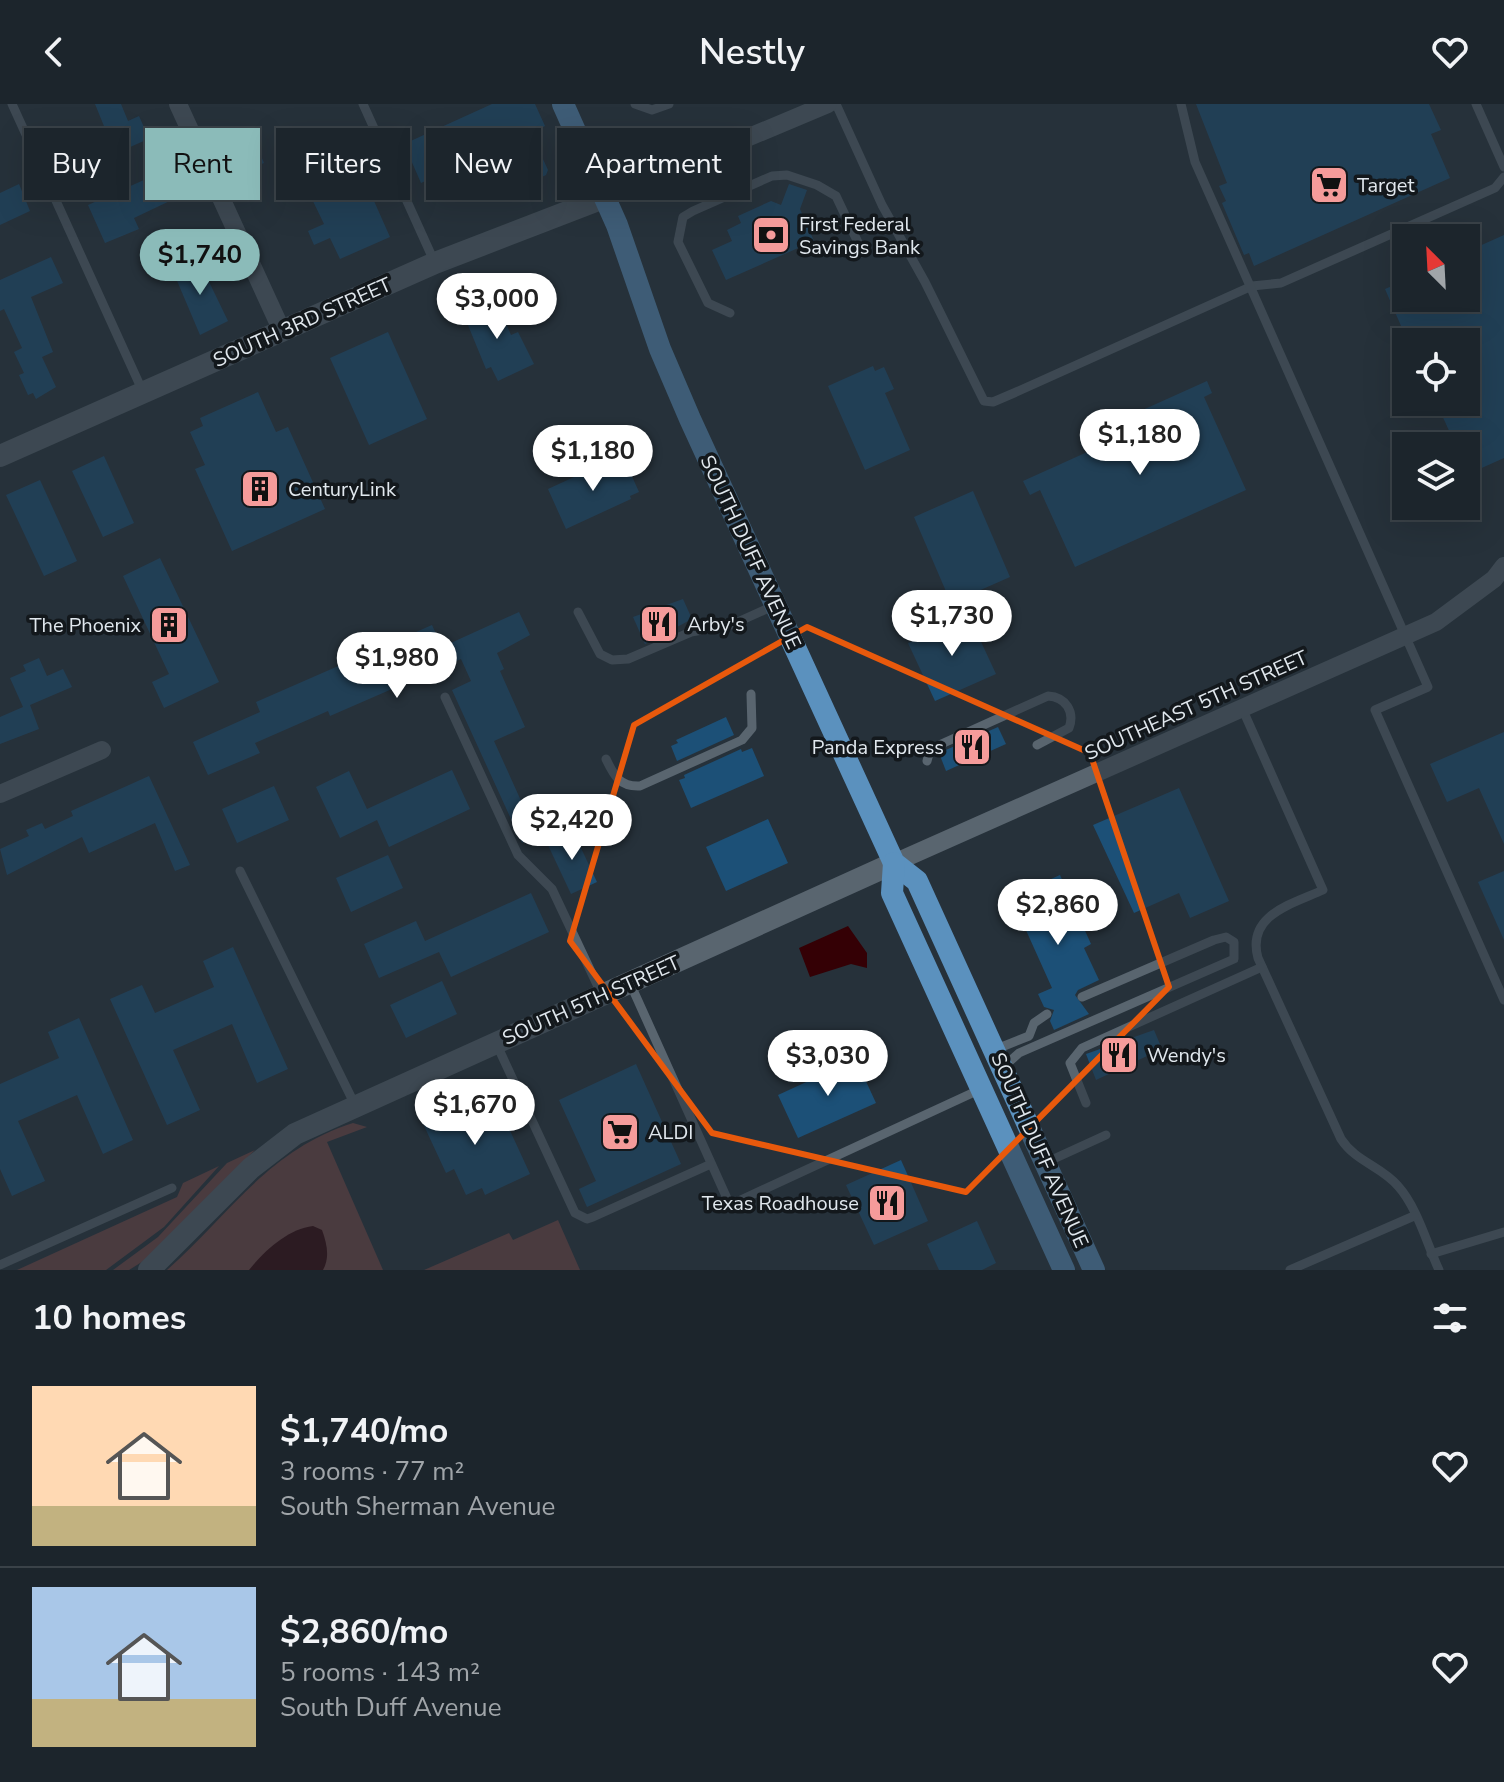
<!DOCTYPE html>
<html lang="en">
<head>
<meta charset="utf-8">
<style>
	body { margin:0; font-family:"Nunito Sans",sans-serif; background:#252d34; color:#f1f3f6; height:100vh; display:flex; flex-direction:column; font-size:30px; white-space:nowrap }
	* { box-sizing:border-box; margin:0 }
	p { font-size:26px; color:#a0a5a9 }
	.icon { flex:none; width:44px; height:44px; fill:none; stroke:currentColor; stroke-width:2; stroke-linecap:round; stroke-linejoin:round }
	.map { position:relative; height:1166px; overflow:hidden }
	.drawer { display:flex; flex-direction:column; background:#1c252c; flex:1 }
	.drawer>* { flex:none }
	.guide { position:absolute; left:24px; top:24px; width:800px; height:72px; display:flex; gap:16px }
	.needle { width:52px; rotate:336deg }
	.buttons { position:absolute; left:1392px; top:120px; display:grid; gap:16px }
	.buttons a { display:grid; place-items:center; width:88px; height:88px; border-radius:0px; background:#1c252c; box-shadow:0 8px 32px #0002,0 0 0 2px #3a4248; font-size:40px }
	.price { position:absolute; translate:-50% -68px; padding:0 18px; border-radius:28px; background:#fff; color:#222; font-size:26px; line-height:52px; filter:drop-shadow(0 2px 4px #0008) }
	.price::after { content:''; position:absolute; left:50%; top:48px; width:24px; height:18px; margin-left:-12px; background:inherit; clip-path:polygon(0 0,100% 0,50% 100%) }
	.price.current { background:#8bbbb9; color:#111 }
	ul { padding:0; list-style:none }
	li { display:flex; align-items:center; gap:24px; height:200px; padding:0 32px }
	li+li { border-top:2px solid #3a4248 }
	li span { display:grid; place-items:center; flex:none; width:224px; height:160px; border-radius:0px; color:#555 }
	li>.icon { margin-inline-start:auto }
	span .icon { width:96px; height:96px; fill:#fffc; stroke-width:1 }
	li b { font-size:34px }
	h2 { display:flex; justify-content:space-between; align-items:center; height:96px; padding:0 32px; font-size:34px }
	.pill { padding:0 28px; border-radius:0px; background:#1c252c; box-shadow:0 8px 32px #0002,0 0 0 2px #3a4248; font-size:28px; line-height:72px }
	.pill.current { background:#8bbbb9; color:#111 }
	header { display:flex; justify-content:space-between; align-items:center; height:104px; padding:0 32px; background:#1c252c; font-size:36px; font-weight:600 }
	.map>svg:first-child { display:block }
</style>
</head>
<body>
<header><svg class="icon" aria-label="back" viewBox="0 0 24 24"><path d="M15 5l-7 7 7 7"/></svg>Nestly<svg class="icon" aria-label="heart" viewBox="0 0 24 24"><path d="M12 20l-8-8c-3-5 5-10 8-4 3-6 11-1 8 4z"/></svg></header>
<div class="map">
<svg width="1504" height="1166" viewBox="0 0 1504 1166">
	<rect width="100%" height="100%" fill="#26313a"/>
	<g fill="#754746">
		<path d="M353,1019L367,1023L327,1038L383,1166H167C230,1110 268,1046 353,1019Z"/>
		<path d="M255,1046L145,1156L129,1166H113L158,1133L227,1059Z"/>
		<path d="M219,1062L164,1123L106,1166H17L177,1093L183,1079Z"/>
		<path d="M558,1116L580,1166H424L509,1129L513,1136Z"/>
	</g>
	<g fill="#340005">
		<path d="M848,822L867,849V864L851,860L810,873L799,844Z"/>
		<path d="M313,1122L322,1126C327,1140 330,1153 323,1166H249C264,1147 288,1125 313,1122Z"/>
	</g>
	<g fill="#1c5077">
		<path d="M95,0H121L128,17L139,12L147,30L144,32L146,36L85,63L72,42L106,27Z"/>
		<path d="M492,0H535L545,22L531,29L548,66L546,71L514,86L496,45L421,79L404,40Z"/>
		<path d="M1196,0H1429L1441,26L1431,30L1450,74L1254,162L1249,149L1244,151L1222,99L1226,97L1219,82L1227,79Z"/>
		<path d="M247,33L251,42L256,40L264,59L240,69L228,42Z"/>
		<path d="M164,67L176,94L134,114L139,125L105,139L88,101Z"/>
		<path d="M362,70L390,133L340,155L330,134L314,141L308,127L324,120L311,93Z"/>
		<path d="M19,80L30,107L0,121V89Z"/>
		<path d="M789,80L807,86L800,105L814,137L726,176L712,146L732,137L727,126L741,119L738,112L771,97L781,101Z"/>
		<path d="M1504,131V354L1466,371V342H1456L1436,298H1466V238H1408L1385,185L1406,176V194H1466V148Z"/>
		<path d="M51,153L63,179L31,193L53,248L42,253L56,283L36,295L33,289L28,291L19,271L24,269L14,248L22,244L4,205L0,207V176Z"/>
		<path d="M198,155L228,217L200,231L172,165Z"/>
		<path d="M495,194L511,231L518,228L534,260L498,277L491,263L486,265L463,209Z"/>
		<path d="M388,228L427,315L369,341L330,254Z"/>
		<path d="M873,262L875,267L884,263L894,285L885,289L910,346L865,366L828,282Z"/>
		<path d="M1207,277L1212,289L1204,293L1246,386L1075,463L1040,386L1030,391L1023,377L1094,345L1087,331Z"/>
		<path d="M258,288L276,328L288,323L325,405L232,447L195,365L205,361L190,328L203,322L200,314Z"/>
		<path d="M104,352L134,419L103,433L72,367Z"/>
		<path d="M611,356L615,364L626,359L639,388L630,392L631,395L566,425L548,385Z"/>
		<path d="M40,376L77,457L44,472L6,391Z"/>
		<path d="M973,387L1010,473L951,499L914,413Z"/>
		<path d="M160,454L219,578L164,604L152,578L169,570L123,472Z"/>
		<path d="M683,495L692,515L645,540L633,513Z"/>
		<path d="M519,508L530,531L497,549L504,565L500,567L525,623L494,637L537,732L522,739L452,586L471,577L461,555L330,612L328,607L255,639L260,649L208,671L193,638L260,608L256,598L432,521L442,543Z"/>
		<path d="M969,512L996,570L935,597L908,539Z"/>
		<path d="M39,554L47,572L63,565L72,583L30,601L39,625L0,640V613L23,603L10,574L26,567L23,561Z"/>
		<path d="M726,613L734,631L677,657L671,642L678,639L676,636Z"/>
		<path d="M998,623L1006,640L946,667L939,649Z"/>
		<path d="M1504,628V740L1479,684L1447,698L1430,660Z"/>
		<path d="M752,644L764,672L691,704L679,676L685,674L684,671L741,645L742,648Z"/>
		<path d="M452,666L470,705L389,743L377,716L340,734L316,683L349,667L367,705Z"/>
		<path d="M149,672L190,761L175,767L155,719L89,749L82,733L7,771L0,745L29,732L26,726L42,719L45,725L73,712L71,707Z"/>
		<path d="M274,682L289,716L237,739L222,705Z"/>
		<path d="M1179,684L1229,797L1190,814L1179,789L1134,809L1093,721Z"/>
		<path d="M768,715L788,759L726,787L706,743Z"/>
		<path d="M573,727L597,778L571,790L547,739Z"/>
		<path d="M388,751L403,784L351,808L336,774Z"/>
		<path d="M1504,767V836L1478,778Z"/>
		<path d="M1060,771L1091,840L1084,844L1099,876L1078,886L1075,891L1089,910L1054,926L1050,917L1054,906L1044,903L1038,890L1052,884L1011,793Z"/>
		<path d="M531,789L549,828L451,873L439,848L379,874L364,840L416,817L425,837Z"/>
		<path d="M233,843L288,965L257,979L232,920L173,946L200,1006L167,1021L110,895L142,881L155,909L214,883L203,857Z"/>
		<path d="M442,877L457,910L406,934L390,901Z"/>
		<path d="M79,914L133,1036L103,1050L77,991L18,1017L45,1077L12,1092L0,1065V980L59,954L48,928Z"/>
		<path d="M1154,926L1162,945L1096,976L1086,950Z"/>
		<path d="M851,945L876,999L798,1034L778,991L839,963Z"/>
		<path d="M636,960L681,1060L587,1103L579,1085L596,1077L559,996Z"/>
		<path d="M463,993L474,1017L500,1005L530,1070L485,1091L482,1084L466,1091L454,1065L446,1069L420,1013Z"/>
		<path d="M901,1056L928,1117L874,1141L846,1081Z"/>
		<path d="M977,1117L996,1159L982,1166H939L927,1140Z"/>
	</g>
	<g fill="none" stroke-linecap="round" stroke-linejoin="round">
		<g stroke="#59656f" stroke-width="9">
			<path d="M12,0L143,288"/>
			<path d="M363,0L434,157"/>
			<path d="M635,0L652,6L669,0"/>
			<path d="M836,0L882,101L925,178L984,297L993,298L1014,289L1252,182L1281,179L1495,84L1504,73"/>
			<path d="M1181,0L1195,58L1428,583L1375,606L1504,896"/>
			<path d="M1476,0L1504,63"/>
			<path d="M730,209L708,199L678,138L683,113L693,107L772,72L787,71L817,81L836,92L863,149"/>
			<path d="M578,508L600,550L612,556L628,555L691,528L731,521L773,502"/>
			<path d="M445,593L518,751L552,785L602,891"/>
			<path d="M1242,604L1323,786C1292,800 1246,811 1258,854L1341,1035C1356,1058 1381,1062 1398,1082C1417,1103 1427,1140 1439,1166"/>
			<path d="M606,655C614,672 620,683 640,682L742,636L752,624L751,590"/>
			<path d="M927,657L930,646L937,642L1048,592C1066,593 1075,608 1069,624L1037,641"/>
			<path d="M240,767L355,1001"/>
			<path d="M630,879L730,1101L981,985"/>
			<path d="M496,939L575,1109L587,1115L593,1113L711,1060"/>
			<path d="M993,942H1004L1029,932L1034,919L1047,910"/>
			<path d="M1002,964L1019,949L1234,855V838L1226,833L1214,836L1082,893"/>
			<path d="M1086,999L1070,959L1082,944L1262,863"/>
			<path d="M1047,1058L1106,1031"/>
			<path d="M1431,1150L1504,1128"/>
			<path d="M0,1161L172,1084"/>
			<path d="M1290,1166L1414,1112"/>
		</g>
		<g stroke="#59656f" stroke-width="18">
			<path d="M178,0L282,227"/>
			<path d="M606,93L828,0"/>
			<path d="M0,690L102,646"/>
			<path d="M894,759L1436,518L1494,475L1504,462"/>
		</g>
		<path stroke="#59656f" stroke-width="22" d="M149,1166L251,1064L295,1030L894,759"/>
		<path stroke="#59656f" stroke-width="22" d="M0,352L435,159L606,93"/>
		<g stroke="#5b91be" stroke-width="22">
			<path d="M563,0L617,121L660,245L690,315L894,759L917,777L1094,1166"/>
			<path d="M894,759L892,789L1064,1166"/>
		</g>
	</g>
	<path d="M0 0H1504V1166H0ZM807,523L1090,649L1169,883L966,1088L712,1029L570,837L634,621Z" fill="#26313a" fill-opacity=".55" fill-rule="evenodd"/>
	<path fill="none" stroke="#e8590c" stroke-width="6" stroke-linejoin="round" d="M807,523L1090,649L1169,883L966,1088L712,1029L570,837L634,621Z"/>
	<defs>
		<symbol id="supermarket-square" viewBox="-11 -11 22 22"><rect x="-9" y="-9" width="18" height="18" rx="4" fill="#f59b9a" stroke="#13181c"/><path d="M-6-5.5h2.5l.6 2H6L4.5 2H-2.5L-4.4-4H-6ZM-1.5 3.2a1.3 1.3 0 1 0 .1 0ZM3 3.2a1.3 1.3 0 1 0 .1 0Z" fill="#111"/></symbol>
		<symbol id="bank-square" viewBox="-11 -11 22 22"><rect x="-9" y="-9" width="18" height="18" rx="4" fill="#f59b9a" stroke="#13181c"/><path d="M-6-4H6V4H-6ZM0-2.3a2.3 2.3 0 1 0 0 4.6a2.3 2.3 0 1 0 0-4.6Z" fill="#111"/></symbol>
		<symbol id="building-square" viewBox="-11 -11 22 22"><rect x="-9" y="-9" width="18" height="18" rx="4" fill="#f59b9a" stroke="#13181c"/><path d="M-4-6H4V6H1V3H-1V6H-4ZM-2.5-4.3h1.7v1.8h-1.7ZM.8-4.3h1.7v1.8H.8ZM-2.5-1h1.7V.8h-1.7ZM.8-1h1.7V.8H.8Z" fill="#111"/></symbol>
		<symbol id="restaurant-square" viewBox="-11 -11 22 22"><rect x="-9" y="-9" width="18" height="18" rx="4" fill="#f59b9a" stroke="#13181c"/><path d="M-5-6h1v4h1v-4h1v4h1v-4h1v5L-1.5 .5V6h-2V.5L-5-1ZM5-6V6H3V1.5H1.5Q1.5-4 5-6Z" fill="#111"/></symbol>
	</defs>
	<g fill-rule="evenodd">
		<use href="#supermarket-square" x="1307" y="59" width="44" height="44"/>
		<use href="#bank-square" x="749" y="109" width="44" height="44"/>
		<use href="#building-square" x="238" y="363" width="44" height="44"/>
		<use href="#restaurant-square" x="637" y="498" width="44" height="44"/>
		<use href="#building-square" x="147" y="499" width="44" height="44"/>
		<use href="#restaurant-square" x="950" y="621" width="44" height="44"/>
		<use href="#restaurant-square" x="1097" y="929" width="44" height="44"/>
		<use href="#supermarket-square" x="598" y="1006" width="44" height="44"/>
		<use href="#restaurant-square" x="865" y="1077" width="44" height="44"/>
	</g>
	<g text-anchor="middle" stroke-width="7" stroke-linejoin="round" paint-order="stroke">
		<g font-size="20" fill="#e1e8ee" stroke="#13181c" text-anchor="start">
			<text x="1357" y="88">Target</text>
			<text x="799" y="127">First Federal<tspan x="799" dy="23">Savings Bank</tspan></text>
			<text x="288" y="392">CenturyLink</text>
			<text x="687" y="527">Arby's</text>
			<text x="141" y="528" text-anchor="end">The Phoenix</text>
			<text x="944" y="650" text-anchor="end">Panda Express</text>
			<text x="1147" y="958">Wendy's</text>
			<text x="648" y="1035">ALDI</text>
			<text x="859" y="1106" text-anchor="end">Texas Roadhouse</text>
		</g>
		<g font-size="20" fill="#e1e8ee" stroke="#13181c">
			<text transform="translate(302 218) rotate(-24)" y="7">SOUTH 3RD STREET</text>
			<text transform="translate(751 448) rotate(65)" y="7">SOUTH DUFF AVENUE</text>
			<text transform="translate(1196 601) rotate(-24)" y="7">SOUTHEAST 5TH STREET</text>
			<text transform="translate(591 896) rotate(-24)" y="7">SOUTH 5TH STREET</text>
			<text transform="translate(1040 1046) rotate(66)" y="7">SOUTH DUFF AVENUE</text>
		</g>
	</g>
</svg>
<div class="buttons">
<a><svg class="needle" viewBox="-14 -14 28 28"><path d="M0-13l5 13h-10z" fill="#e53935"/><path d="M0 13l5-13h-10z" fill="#a0a5a9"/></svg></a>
<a><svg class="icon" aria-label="locate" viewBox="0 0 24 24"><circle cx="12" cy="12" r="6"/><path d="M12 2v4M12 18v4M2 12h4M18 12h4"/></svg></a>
<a><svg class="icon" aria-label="layers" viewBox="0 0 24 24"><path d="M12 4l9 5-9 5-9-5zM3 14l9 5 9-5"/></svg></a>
</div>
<b class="price current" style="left:200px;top:193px">$1,740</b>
<b class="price" style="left:497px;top:237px">$3,000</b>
<b class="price" style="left:1140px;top:373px">$1,180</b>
<b class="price" style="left:593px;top:389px">$1,180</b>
<b class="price" style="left:952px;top:554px">$1,730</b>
<b class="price" style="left:397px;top:596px">$1,980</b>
<b class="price" style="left:572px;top:758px">$2,420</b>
<b class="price" style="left:1058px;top:843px">$2,860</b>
<b class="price" style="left:828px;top:994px">$3,030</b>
<b class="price" style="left:475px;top:1043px">$1,670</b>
<div class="guide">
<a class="pill">Buy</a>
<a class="pill current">Rent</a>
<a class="pill">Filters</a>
<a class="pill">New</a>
<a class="pill">Apartment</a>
</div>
</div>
<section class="drawer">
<h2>10 homes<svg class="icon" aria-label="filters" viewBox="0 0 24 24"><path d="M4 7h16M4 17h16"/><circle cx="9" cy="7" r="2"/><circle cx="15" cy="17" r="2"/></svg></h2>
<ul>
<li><span style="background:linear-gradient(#ffd9b3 75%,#c2b280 0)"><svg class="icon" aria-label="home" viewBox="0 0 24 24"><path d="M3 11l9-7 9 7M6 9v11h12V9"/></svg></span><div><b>$1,740/mo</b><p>3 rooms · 77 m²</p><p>South Sherman Avenue</p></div><svg class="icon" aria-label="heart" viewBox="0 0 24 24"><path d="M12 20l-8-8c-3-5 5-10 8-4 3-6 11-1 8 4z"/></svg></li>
<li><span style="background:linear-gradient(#a9c7e8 70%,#c2b280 0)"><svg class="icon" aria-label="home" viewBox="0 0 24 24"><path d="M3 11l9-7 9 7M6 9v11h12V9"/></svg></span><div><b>$2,860/mo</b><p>5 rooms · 143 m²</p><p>South Duff Avenue</p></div><svg class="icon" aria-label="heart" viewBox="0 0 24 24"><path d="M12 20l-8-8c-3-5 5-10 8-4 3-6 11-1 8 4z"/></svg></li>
</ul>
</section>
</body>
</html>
